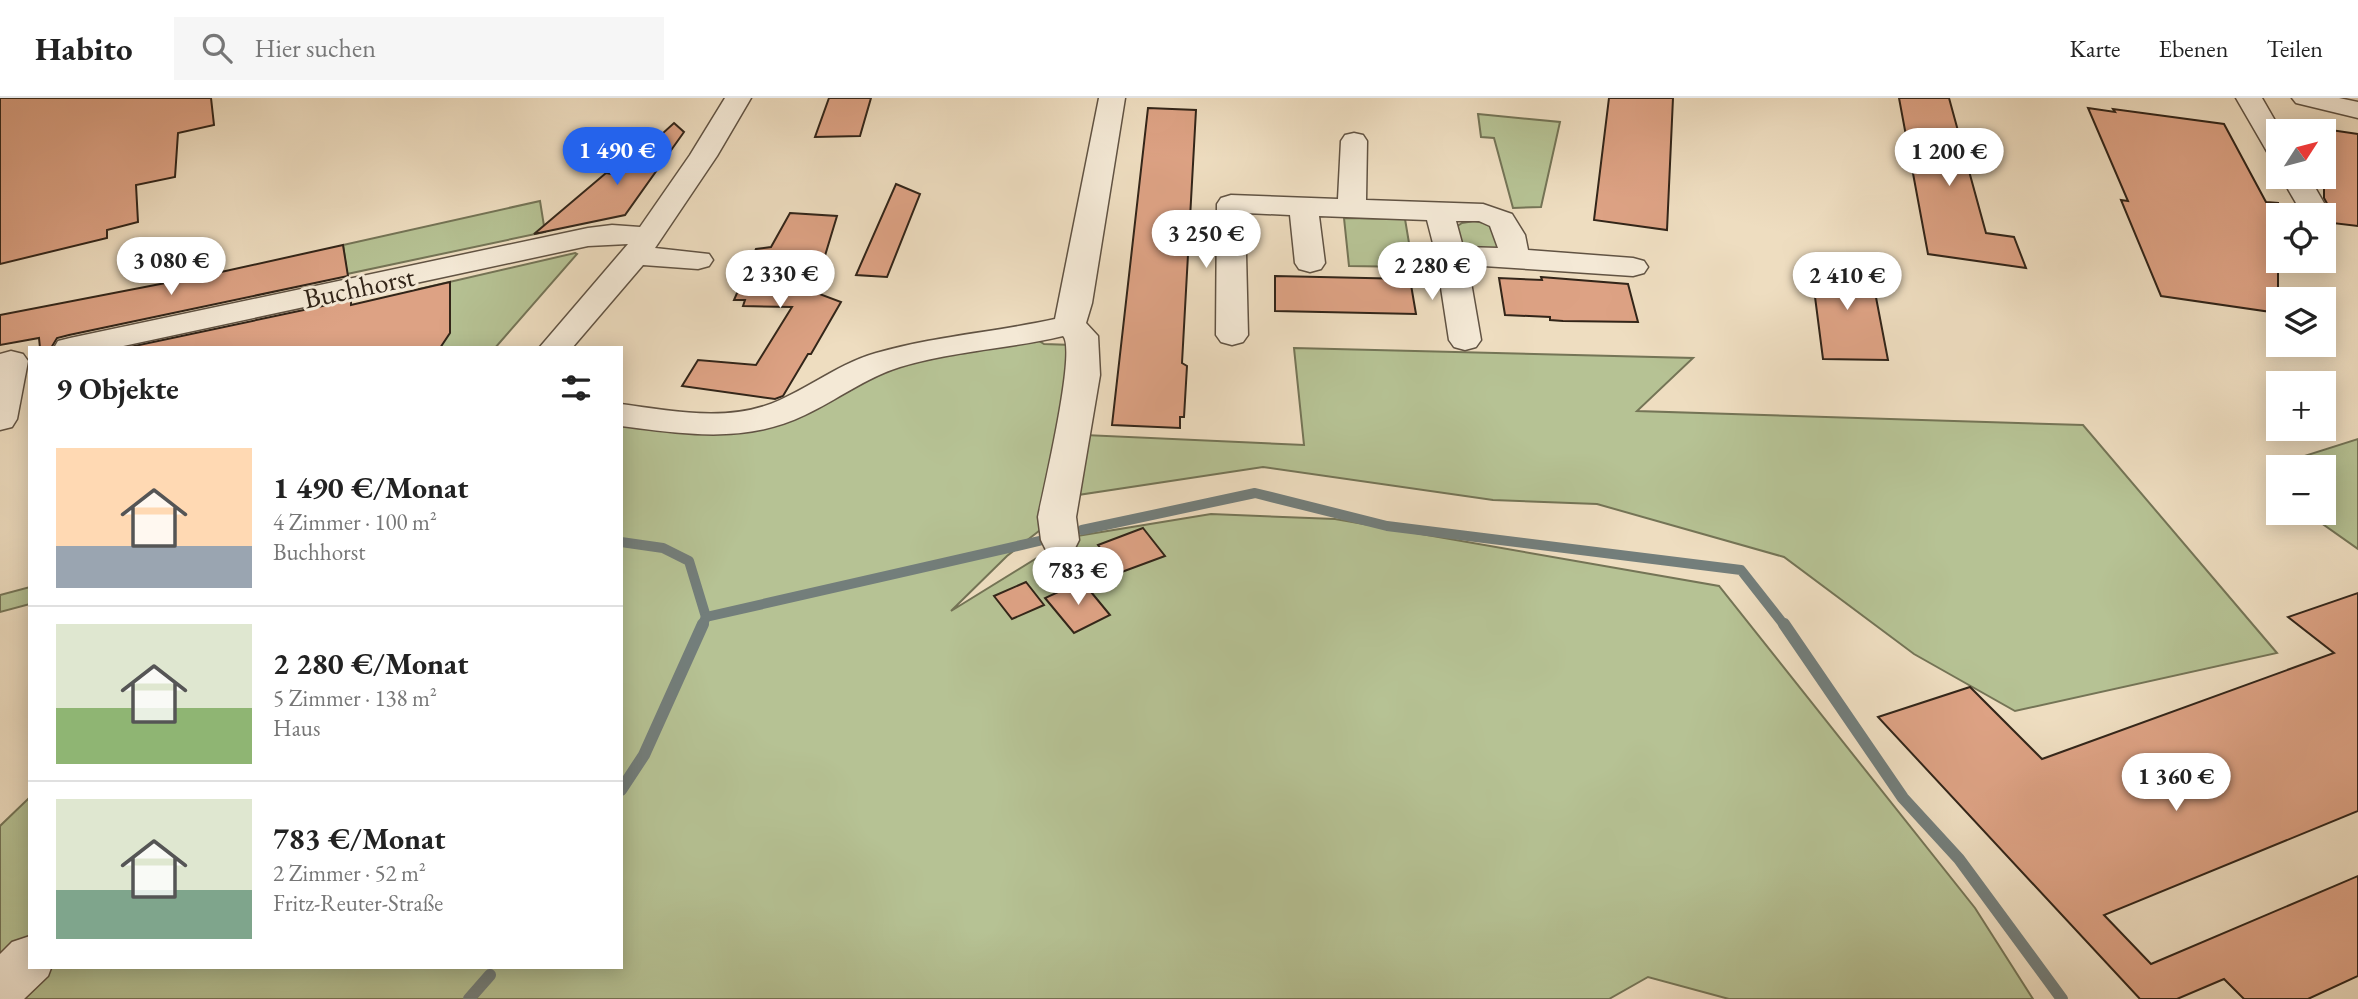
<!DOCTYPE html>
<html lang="de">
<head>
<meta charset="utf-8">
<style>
	body { margin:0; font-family:"EB Garamond",serif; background:#f6f6f6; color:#222; height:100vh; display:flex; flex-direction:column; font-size:26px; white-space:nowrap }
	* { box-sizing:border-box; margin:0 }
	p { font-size:23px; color:#767676 }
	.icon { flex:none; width:38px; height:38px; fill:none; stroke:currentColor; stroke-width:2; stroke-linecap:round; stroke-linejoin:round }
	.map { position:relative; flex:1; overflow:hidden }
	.side { position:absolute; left:28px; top:248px; width:595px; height:623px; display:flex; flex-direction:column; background:#fff; border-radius:0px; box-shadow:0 4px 18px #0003 }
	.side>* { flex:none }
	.needle { width:46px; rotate:54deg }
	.fabs { position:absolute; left:2266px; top:21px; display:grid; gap:14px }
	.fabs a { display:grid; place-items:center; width:70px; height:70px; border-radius:0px; background:#fff; box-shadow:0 4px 18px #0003; font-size:35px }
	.price { position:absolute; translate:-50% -60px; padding:0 16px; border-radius:24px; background:#fff; color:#222; font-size:23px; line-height:46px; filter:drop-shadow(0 2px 4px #0008) }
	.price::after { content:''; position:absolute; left:50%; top:42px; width:21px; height:16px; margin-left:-10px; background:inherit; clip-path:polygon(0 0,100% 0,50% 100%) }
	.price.current { background:#2563eb; color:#fff }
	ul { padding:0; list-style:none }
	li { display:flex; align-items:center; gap:21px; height:175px; padding:0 28px }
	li+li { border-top:2px solid #e0e0e0 }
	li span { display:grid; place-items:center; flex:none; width:196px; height:140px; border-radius:0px; color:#555 }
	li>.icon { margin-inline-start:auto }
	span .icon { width:84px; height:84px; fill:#fffc; stroke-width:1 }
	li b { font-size:30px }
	h2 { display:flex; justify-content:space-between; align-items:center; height:84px; padding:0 28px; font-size:30px }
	header { display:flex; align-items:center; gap:42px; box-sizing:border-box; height:98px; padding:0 35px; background:#fff; border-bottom:2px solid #e0e0e0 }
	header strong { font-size:33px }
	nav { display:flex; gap:38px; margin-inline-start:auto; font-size:24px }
	.search { width:490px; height:63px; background:#f6f6f6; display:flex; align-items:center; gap:18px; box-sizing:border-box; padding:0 24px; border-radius:0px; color:#767676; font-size:26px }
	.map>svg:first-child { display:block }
</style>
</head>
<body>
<header>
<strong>Habito</strong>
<div class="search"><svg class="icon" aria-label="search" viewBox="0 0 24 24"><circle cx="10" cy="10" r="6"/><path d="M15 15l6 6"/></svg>Hier suchen</div>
<nav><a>Karte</a><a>Ebenen</a><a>Teilen</a></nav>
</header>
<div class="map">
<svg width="2358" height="901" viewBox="0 0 2358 901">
	<rect width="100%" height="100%" fill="#eeddc0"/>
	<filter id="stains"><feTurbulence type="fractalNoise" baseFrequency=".00286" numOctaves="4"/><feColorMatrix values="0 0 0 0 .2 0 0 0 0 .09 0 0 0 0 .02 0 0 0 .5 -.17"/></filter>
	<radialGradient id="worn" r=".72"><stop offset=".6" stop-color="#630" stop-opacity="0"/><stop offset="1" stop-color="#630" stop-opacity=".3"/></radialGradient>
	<g fill="#b6c294" stroke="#747456" stroke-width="2">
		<path d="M1478,16L1560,24L1541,109L1513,110L1494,40L1481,39Z"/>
		<path d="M540,103L545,134L347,176L343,147Z"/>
		<path d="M1344,120L1405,121L1413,169L1349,168Z"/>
		<path d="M1474,123L1490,126L1502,146L1498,150C1475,153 1460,156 1456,129L1462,125Z"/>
		<path d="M575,155L577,156L495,250H415C425,233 422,210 419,191Z"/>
		<path d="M1030,237L1044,246L1072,247L1044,429L1007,458L951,513L1071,439L1211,416L1335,421L1719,488L1975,810L2033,901H1729L1648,879L1609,901H0V728L30,699V870H621V323L720,328L834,284Z"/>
		<path d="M1294,250L1693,260L1637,313L2083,327L2277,555L2015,613L1914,556L1784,459L1597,406L1493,402L1263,369L1078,397L1085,337L1304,347Z"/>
		<path d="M2358,341V451L2307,415H2324V369H2294L2298,360Z"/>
		<path d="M30,489V506L0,514V497Z"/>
	</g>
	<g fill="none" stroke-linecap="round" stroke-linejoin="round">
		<g stroke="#737e7b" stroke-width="10">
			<path d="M1082,432L1255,395L1387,428L1741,472L1785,528"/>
			<path d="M621,444L663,450L689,463L706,519"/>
			<path d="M702,528L706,519L1039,443"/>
		</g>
		<g stroke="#737e7b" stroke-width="12">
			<path d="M1784,526L1903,700L1959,761L2062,901"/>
			<path d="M621,692L644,657L703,526"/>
			<path d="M469,901L490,877"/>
		</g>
	</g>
	<g fill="#dda284" stroke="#322519" stroke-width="2">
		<path d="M0,0H211L214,27L178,35L175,79L136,87L138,124L107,132V140L0,166Z"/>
		<path d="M829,0H871L860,38L815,39Z"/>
		<path d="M1609,0H1673L1667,132L1594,122Z"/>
		<path d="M1899,0H1949L1986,135L2014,139L2026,170L1928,156Z"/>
		<path d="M1148,10L1196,12L1182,265L1187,268L1184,319H1180V330L1112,327Z"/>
		<path d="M2088,10L2115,14L2113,11L2224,26L2266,104L2278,105V215L2161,198L2121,102L2128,103Z"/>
		<path d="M674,25L684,34L625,117L534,136L606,75L617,77Z"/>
		<path d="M2324,31L2358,36V128L2324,124L2330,111L2324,100Z"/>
		<path d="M896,86L920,96L887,179L856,177Z"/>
		<path d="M790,115L837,118L814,194L841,204L811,256H808L783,298L775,301L682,288L698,262L756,267L792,209L743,208L745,202H734L756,151L771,149Z"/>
		<path d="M343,147L348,178L69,237L57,240L51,250H40L39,240L0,247V217L212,176Z"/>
		<path d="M1810,160L1870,168L1888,262L1823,261Z"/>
		<path d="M1275,178L1410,181L1416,216L1275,213Z"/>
		<path d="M1541,179L1628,186L1638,224L1563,223L1550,222V219L1505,217L1499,180L1542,182Z"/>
		<path d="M450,184V235L440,250H125L351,202V207Z"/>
		<path d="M1143,430L1165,458L1119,475L1098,447Z"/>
		<path d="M1082,483L1110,517L1074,535L1045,500Z"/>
		<path d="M1026,484L1044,507L1012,521L994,498Z"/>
		<path d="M2358,495V713L2104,817L2151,866L2358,778V878L2308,901H2244L2224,881L2177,901H2140L1878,619L1970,589L2042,661L2334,555L2288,519Z"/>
	</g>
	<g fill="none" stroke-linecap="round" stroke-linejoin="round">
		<defs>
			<g id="minor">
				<path d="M725,0H751L717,58L655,150L709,156L713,162L709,168L698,171L643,167L572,250H539L628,146L588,148L114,250H54L58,243L70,240L588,130L612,127L640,129L690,57Z"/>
				<path d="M1099,0H1125L1092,205L1086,225L1098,238L1100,277L1076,419L1079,442L1074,452L1060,455L1046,452L1041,442L1038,419C1043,393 1077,251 1063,238C1009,251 953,253 900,269C865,280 837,302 805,317C746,346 684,336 621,328V306C673,313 730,325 780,302C813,287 841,265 876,255C935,238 996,234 1055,221Z"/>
				<path d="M2236,0H2262L2281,33H2278V59L2269,57Z"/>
				<path d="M2292,0H2339L2358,4V20L2296,5Z"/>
				<path d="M1354,35L1363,37L1367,43L1366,102L1483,106L1512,116L1525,137L1528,152L1633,160L1644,163L1648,169L1644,175L1633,178L1468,167L1481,242L1476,249L1465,252L1454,249L1449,242L1436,157L1427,122L1319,118L1325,165L1321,171L1310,174L1299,171L1295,165L1290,117L1245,115L1248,237L1243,244L1232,247L1221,244L1216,237L1217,106L1221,100L1231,97L1338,101L1341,43L1345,37ZM1456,123H1479L1490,128L1498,150L1463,149Z"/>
				<path d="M2281,79H2309L2328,112L2324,118L2303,117Z"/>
				<path d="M11,253L23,256L28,263L17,321L12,329L0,332V256Z"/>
				<path d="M30,838V870H51L48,878L24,901H0V856L12,844Z"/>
			</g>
		</defs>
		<use href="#minor" stroke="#615343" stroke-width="3"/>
		<use href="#minor" fill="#f4e9d6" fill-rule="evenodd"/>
	</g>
	<g text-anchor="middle" stroke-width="6" stroke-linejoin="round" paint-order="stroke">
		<g font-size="28" fill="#322519" stroke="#f4e9d6">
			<text transform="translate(359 189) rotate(-12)" y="10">Buchhorst</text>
		</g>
	</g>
	<rect width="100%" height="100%" filter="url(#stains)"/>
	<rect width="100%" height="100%" fill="url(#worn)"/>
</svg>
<div class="fabs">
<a><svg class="needle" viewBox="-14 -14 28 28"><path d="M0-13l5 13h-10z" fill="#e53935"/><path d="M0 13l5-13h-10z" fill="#767676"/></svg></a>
<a><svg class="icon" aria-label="locate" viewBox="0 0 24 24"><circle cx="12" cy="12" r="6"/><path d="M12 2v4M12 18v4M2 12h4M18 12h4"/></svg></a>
<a><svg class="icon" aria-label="layers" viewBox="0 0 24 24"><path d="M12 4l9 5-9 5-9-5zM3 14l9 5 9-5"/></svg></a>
<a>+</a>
<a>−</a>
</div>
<b class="price current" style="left:617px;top:89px">1 490 €</b>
<b class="price" style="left:1949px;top:90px">1 200 €</b>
<b class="price" style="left:1206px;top:172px">3 250 €</b>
<b class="price" style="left:171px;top:199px">3 080 €</b>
<b class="price" style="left:1432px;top:204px">2 280 €</b>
<b class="price" style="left:780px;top:212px">2 330 €</b>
<b class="price" style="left:1847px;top:214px">2 410 €</b>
<b class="price" style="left:1078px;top:509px">783 €</b>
<b class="price" style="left:2176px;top:715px">1 360 €</b>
<section class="side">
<h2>9 Objekte<svg class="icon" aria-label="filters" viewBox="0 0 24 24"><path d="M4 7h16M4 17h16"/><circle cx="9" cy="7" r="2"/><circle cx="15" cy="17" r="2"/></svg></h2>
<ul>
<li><span style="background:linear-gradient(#ffd9b3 70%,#9aa5b1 0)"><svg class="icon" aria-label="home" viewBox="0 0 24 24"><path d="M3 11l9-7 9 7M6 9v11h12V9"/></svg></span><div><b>1 490 €/Monat</b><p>4 Zimmer · 100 m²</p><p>Buchhorst</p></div></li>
<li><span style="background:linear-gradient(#dfe7d0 60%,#8fb573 0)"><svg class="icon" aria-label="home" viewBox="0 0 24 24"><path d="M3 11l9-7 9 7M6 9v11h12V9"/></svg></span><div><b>2 280 €/Monat</b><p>5 Zimmer · 138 m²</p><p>Haus</p></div></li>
<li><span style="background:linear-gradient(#dfe7d0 65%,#7fa58c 0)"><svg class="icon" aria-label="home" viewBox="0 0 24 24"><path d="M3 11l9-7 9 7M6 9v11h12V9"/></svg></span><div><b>783 €/Monat</b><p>2 Zimmer · 52 m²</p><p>Fritz-Reuter-Straße</p></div></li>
</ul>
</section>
</div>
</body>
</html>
